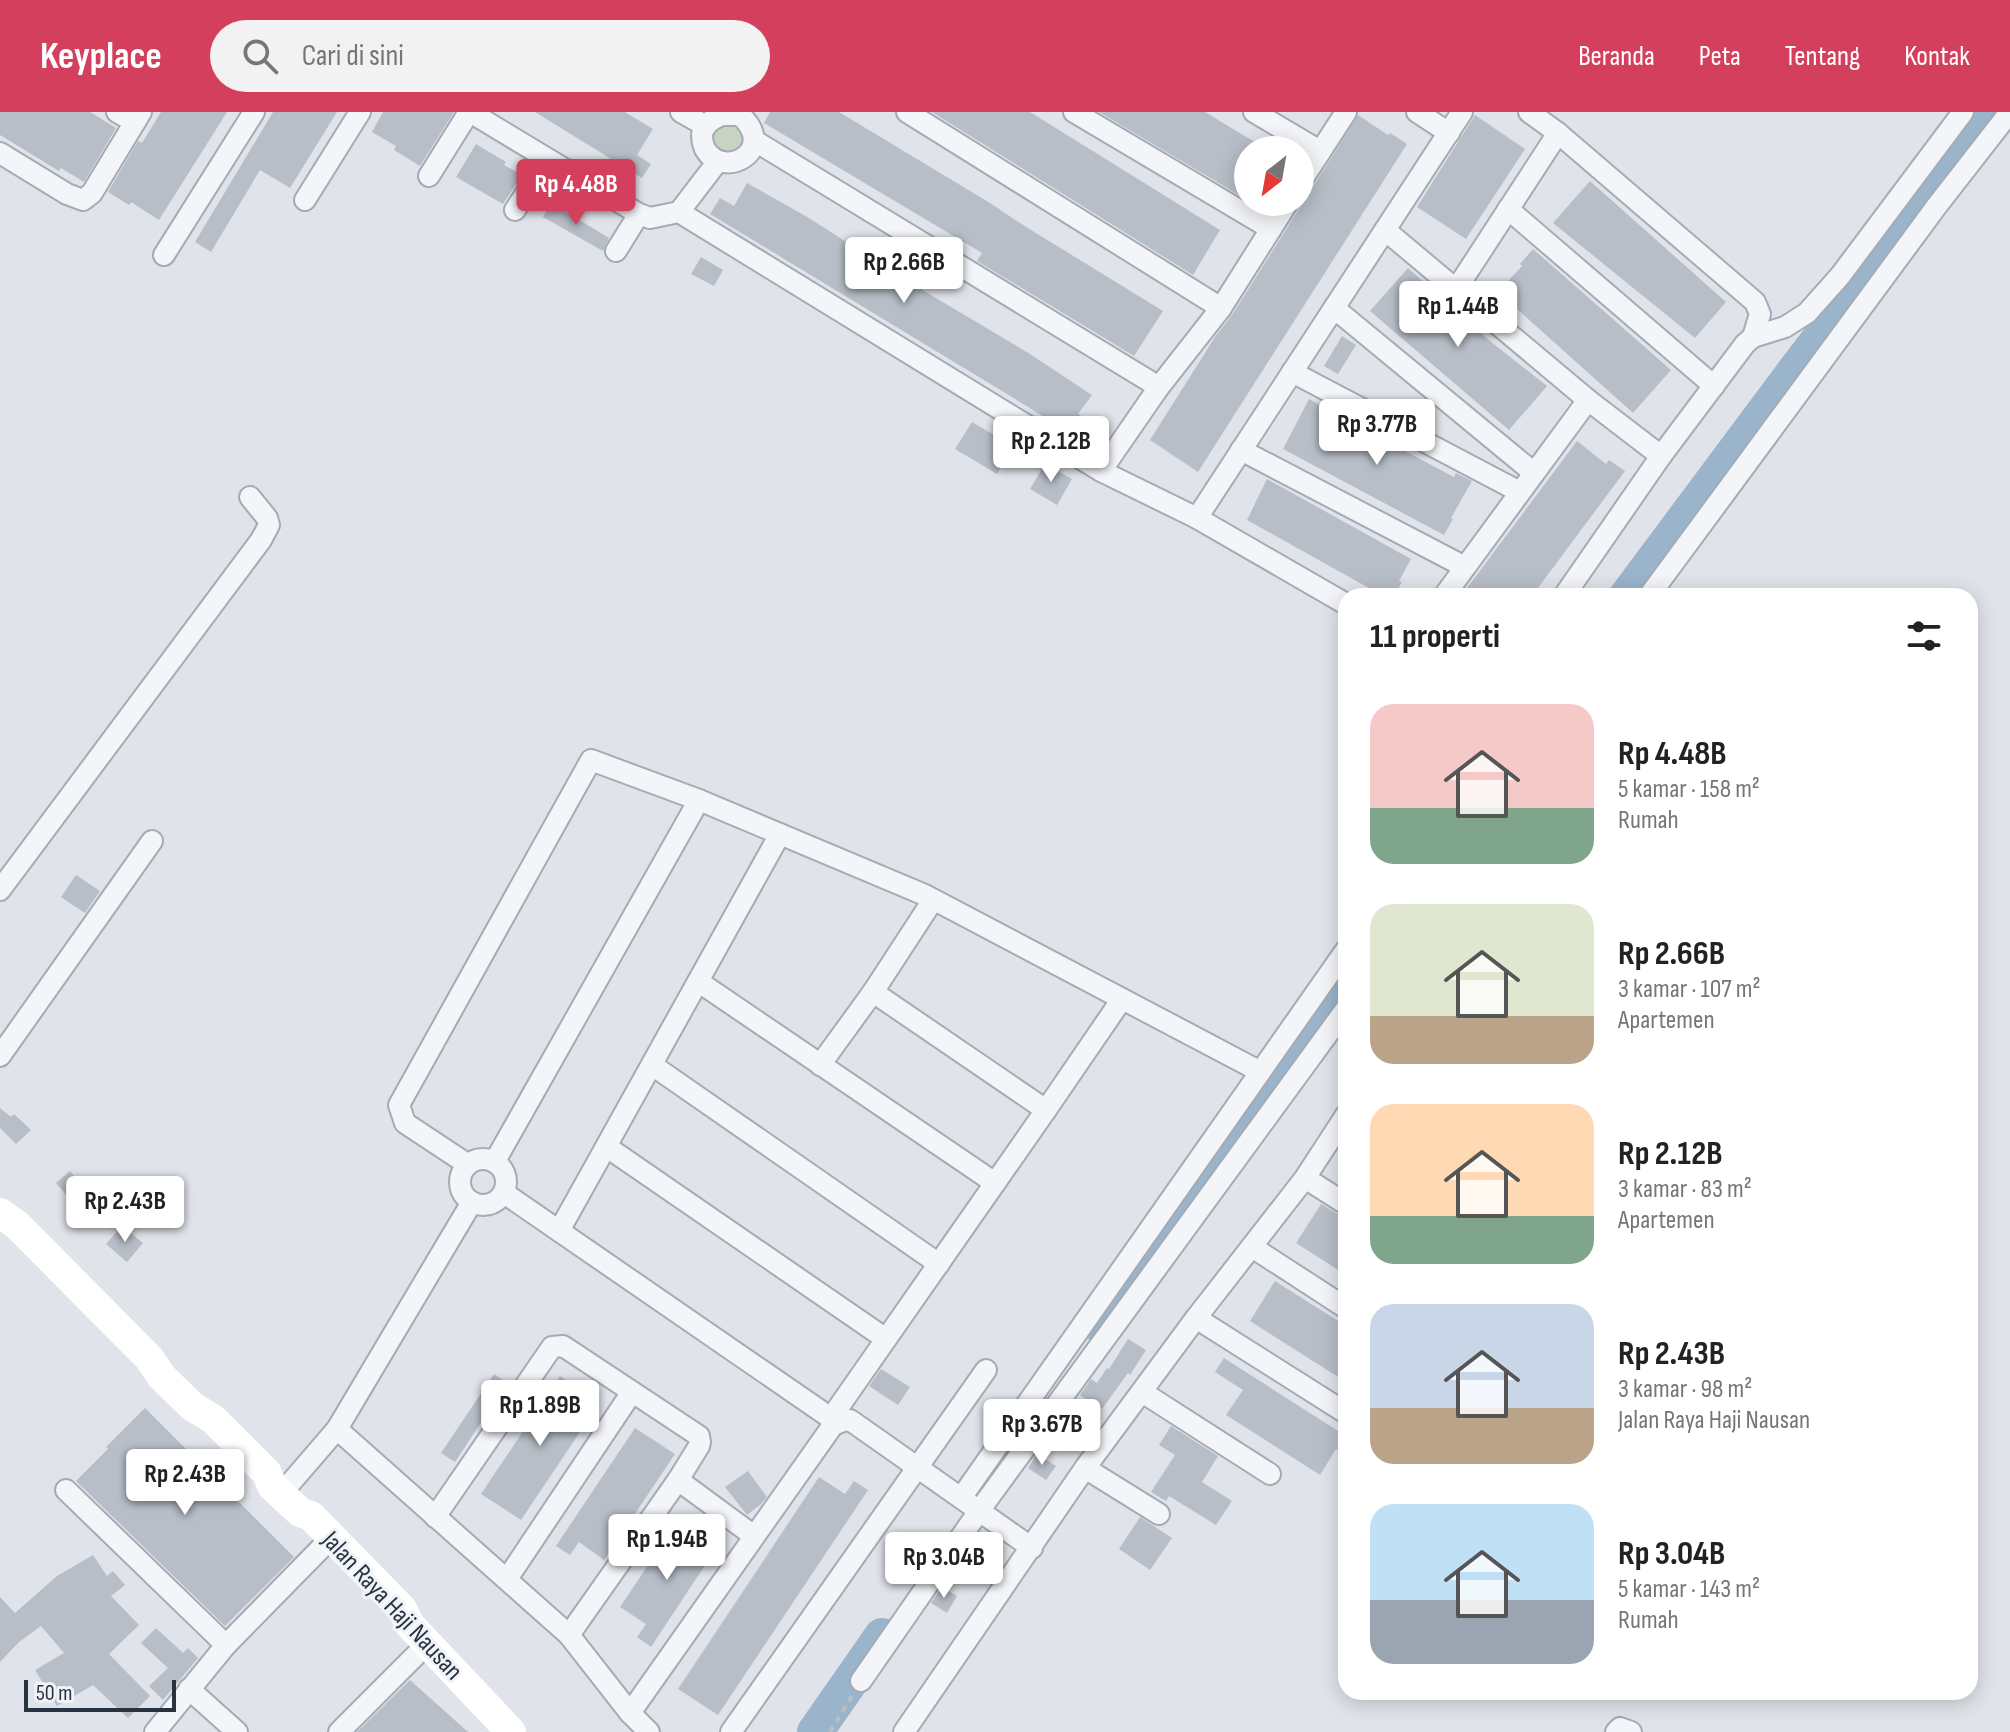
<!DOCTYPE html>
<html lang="id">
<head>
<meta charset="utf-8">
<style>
	body { margin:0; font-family:"Sofia Sans Condensed",sans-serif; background:#f2f2f2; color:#222; height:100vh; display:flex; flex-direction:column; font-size:30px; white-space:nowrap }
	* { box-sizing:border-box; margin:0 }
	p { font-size:26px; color:#767676 }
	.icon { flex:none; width:44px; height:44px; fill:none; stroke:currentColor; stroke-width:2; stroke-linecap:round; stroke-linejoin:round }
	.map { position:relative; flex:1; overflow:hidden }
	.side { position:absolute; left:1338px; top:476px; width:640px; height:1112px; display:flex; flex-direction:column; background:#fff; border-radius:24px; box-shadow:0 4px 20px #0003 }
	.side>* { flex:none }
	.needle { width:52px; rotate:211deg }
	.buttons { position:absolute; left:1234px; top:24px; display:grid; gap:16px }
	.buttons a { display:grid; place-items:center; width:80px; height:80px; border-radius:50%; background:#fff; box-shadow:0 4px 20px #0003; font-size:40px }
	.scale { position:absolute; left:24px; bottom:20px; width:152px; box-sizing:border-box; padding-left:8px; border:4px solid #283342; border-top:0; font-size:22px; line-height:28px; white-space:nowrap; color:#283342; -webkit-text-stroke:6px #f0f3f7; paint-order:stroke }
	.price { position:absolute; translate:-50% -68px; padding:0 18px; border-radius:8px; background:#fff; color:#222; font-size:26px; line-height:52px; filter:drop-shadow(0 2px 4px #0008) }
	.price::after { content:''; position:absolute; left:50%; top:48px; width:24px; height:18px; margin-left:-12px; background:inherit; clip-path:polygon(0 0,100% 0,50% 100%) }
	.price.active { background:#d43f5e; color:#fff }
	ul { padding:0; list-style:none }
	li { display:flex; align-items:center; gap:24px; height:200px; padding:0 32px }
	li span { display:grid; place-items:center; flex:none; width:224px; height:160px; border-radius:24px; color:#555 }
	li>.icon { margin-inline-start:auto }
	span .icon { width:96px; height:96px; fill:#fffc; stroke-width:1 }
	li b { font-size:34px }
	h2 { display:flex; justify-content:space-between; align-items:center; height:96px; padding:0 32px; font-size:34px }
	header { display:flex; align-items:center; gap:48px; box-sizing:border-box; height:112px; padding:0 40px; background:#d43f5e; color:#fff }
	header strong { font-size:38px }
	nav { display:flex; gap:44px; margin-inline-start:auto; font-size:28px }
	.search { width:560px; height:72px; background:#f2f2f2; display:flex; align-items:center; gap:20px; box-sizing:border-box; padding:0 28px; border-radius:44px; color:#767676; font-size:30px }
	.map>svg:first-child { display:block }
</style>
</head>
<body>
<header>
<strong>Keyplace</strong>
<div class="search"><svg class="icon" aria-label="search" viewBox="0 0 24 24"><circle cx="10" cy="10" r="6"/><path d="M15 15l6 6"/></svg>Cari di sini</div>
<nav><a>Beranda</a><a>Peta</a><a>Tentang</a><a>Kontak</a></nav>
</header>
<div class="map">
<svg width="2010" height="1620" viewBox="0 0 2010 1620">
	<rect width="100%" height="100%" fill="#e0e4ea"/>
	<g fill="#c7d4c1">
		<path d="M1994,0H2010L1649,484H1627Z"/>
		<path d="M740,3L750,41L712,45L708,10Z"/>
		<path d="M1346,871V897L981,1387Z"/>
	</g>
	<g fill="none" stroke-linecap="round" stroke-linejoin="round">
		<g stroke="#99b4cb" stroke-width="36">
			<path d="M1627,484L1797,256L1994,0"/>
			<path d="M1102,1215L1346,871"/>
			<path d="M815,1620L882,1524"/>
		</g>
	</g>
	<g fill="#b7bec7">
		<path d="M0,0H90L116,16L84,70L61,56L59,59L0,23Z"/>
		<path d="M161,0H227L159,108L131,90L129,93L108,80L138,29L142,31Z"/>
		<path d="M273,0H337L290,76L260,58L211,140L195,130Z"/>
		<path d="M383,0H454L420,54L394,38L396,34L372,20Z"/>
		<path d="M535,0H625L653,17L637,43L651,52L642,66Z"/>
		<path d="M770,0H839L990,91L1023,113L1163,199L1134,244L977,149L982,141L764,11Z"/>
		<path d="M932,0H1030L1220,118L1193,163Z"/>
		<path d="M1099,0H1205L1268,38H1248V79L1244,86Z"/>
		<path d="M1358,3L1388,23L1390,21L1407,32L1198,360L1150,328L1215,225L1232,203L1299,97L1306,82L1311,78Z"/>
		<path d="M1475,3L1525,37L1466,127L1417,95Z"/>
		<path d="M476,32L506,50L504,53L522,63L503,92L456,65Z"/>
		<path d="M1590,69L1726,190L1695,226L1553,111Z"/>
		<path d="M747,71L809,106L904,167L1030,242L1092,283L1078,302L1081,304L1071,321L710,102L720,86L734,94Z"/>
		<path d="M551,91L609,126L603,139L543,105Z"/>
		<path d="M1533,137L1671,258L1633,301L1498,180L1522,154L1520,152Z"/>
		<path d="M701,145L723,158L714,174L691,162Z"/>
		<path d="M1408,156L1490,229L1547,274L1509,318L1370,199Z"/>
		<path d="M1342,224L1356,233L1338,262L1324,254Z"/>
		<path d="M1309,287L1390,331L1392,327L1405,334L1403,338L1454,365L1456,361L1472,369L1451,406L1453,407L1444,423L1283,337Z"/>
		<path d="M972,310L1013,334L997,362L955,337Z"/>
		<path d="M1577,329L1606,352L1609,348L1625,359L1532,484H1461Z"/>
		<path d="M1045,352L1072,367L1057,393L1030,377Z"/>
		<path d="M1267,367L1411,447L1399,469L1402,470L1394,484H1383L1247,408Z"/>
		<path d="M76,763L100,779L85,801L61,785Z"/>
		<path d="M0,996L11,1005L14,1002L31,1018L16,1032L0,1016Z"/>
		<path d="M70,1059L96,1088L82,1101L56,1071Z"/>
		<path d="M1321,1092L1346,1107V1163L1296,1131Z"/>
		<path d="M122,1114L143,1131L127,1150L106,1132Z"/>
		<path d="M1275,1169L1346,1214V1270L1250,1209Z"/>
		<path d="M1128,1227L1146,1238L1130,1263L1128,1261L1102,1297L1080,1283L1091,1267L1097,1271L1107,1256L1109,1257Z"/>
		<path d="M1224,1246L1346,1324V1343L1336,1337L1320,1363L1226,1303L1243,1278L1215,1260Z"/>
		<path d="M881,1257L910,1275L898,1293L869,1274Z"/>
		<path d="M494,1262L507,1271L455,1350L441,1341Z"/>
		<path d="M560,1264L600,1290L521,1408L481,1382Z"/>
		<path d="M145,1296L294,1445L225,1514L76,1369L108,1337L106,1335Z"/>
		<path d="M1171,1314L1218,1344L1202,1370L1232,1389L1216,1413L1169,1384L1166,1389L1151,1380L1175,1343L1159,1333Z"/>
		<path d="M635,1316L675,1342L604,1448L579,1430L570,1443L556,1434Z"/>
		<path d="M1037,1342L1056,1354L1046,1368L1028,1356Z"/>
		<path d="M748,1359L767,1385L761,1392L747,1403L725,1375Z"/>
		<path d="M819,1365L845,1382L854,1369L868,1378L718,1603L678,1577Z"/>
		<path d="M1140,1405L1172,1426L1150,1458L1119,1437Z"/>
		<path d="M673,1416L698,1434L707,1420L721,1429L651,1535L637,1525L646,1512L620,1495Z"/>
		<path d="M976,1425L1003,1443L986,1467L960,1449Z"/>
		<path d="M93,1443L107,1464L113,1459L125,1473L111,1484L139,1513L109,1542L150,1584L128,1606L93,1573L57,1594L35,1558L64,1541L41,1514L19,1530L0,1550V1485L15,1501L57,1464Z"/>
		<path d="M942,1475L957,1484L947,1501L931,1491Z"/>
		<path d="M156,1516L183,1541L188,1536L198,1546L163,1588L149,1574L168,1556L141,1531Z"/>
		<path d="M410,1568L468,1620H357Z"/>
	</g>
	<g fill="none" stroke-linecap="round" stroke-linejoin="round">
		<defs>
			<g id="street">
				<path d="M117,0L135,10"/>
				<path d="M470,0L639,102L650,106L679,100L1101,359L1197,406L1346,492"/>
				<path d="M681,0L706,14"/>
				<path d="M907,0L1221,196"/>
				<path d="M1074,0L1271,117"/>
				<path d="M1254,0L1320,39"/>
				<path d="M1417,0L1449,21"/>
				<path d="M1529,0L1558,21L1755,190L1760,202L1753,225"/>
				<path d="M722,3H740C779,38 724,69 705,37C703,32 702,30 702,24C702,13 712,7 722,3Z"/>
				<path d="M755,29L1159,275"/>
				<path d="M0,41L67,82L83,88L92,81L141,0"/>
				<path d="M429,64L469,0"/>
				<path d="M1300,71L1346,0"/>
				<path d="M305,88L360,0"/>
				<path d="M1508,97L1714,274"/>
				<path d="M515,98L548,48"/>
				<path d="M679,100L718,49"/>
				<path d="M1385,118L1588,288L1661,344"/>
				<path d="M616,139L639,102"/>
				<path d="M164,143L254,0"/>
				<path d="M1457,176L1558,21"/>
				<path d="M1334,196L1534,361"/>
				<path d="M1292,260L1520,380"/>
				<path d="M1241,338L1465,455"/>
				<path d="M1101,359L1159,275L1221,196L1288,90"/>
				<path d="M1197,406L1462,0"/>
				<path d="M1444,484L1588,288"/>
				<path d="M1564,484L1661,344L1745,232L1753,225L1785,215L1807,201L1840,164L1963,0"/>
				<path d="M1649,484L1936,95L2010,0"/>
				<path d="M0,778L261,428L269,413L267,406L250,385"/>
				<path d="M699,870L995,1071"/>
				<path d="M873,880L1046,998"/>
				<path d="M0,944L152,729"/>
				<path d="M652,953L939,1152"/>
				<path d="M820,953L873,880L933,788"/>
				<path d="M607,1035L886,1227"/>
				<circle cx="483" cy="1070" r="23"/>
				<path d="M495,1049L699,688"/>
				<path d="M467,1052L405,1011L399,993L591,648L699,688L925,783L1259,959"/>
				<path d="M1305,1066L1346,1092"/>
				<path d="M504,1081L838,1311"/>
				<path d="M559,1119L780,722"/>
				<path d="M1252,1135L1346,1196"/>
				<path d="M1196,1206L1346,1301"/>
				<path d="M1142,1280L1270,1362"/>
				<path d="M831,1306L1046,998L1122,887"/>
				<path d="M337,1317L569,1523L630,1601L649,1620"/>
				<path d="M1085,1356L1159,1402"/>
				<path d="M678,1368L754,1424"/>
				<path d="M66,1378L226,1533"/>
				<path d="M281,1382L337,1317L472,1090"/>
				<path d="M961,1386L1346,838"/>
				<path d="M435,1405L552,1235L563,1234L699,1324L700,1330L699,1334L678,1368L569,1523"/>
				<path d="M507,1467L632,1280"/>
				<path d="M861,1569L979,1399L1346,897"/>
				<path d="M189,1577L237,1620"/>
				<path d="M630,1601L833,1313L843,1309L850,1308L1032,1436"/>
				<path d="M155,1620L226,1533L331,1426"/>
				<path d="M339,1620L428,1531"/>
				<path d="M731,1620L986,1258"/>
				<path d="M904,1620L1085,1356L1196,1206L1305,1066L1346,1003"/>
				<path d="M1616,1620L1620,1616L1631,1620"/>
			</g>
		</defs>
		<use href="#street" stroke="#a5abb4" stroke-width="24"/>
		<path stroke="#babfc5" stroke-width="4" stroke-dasharray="6 6" stroke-linecap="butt" d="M830,1620L852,1584"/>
		<use href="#street" stroke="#f3f5f8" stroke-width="20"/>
		<path stroke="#fff" stroke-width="30" d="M0,1101L17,1113L149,1246L162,1265L193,1295L213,1307L267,1361L272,1374L300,1400L311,1404L402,1497L410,1513L511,1620"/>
	</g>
	<g text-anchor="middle" stroke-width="6" stroke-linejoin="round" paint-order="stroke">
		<g font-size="26" fill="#283342" stroke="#f0f3f7">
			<text transform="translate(393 1493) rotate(47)" y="9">Jalan Raya Haji Nausan</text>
		</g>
	</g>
</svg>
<div class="buttons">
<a><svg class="needle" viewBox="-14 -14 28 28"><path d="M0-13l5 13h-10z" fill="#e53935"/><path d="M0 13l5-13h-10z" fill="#767676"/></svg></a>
</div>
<div class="scale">50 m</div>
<b class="price active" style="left:576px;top:115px">Rp 4.48B</b>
<b class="price" style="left:904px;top:193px">Rp 2.66B</b>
<b class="price" style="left:1458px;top:237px">Rp 1.44B</b>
<b class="price" style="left:1377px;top:355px">Rp 3.77B</b>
<b class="price" style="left:1051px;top:372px">Rp 2.12B</b>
<b class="price" style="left:125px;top:1132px">Rp 2.43B</b>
<b class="price" style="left:540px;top:1336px">Rp 1.89B</b>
<b class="price" style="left:1042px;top:1355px">Rp 3.67B</b>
<b class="price" style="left:185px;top:1405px">Rp 2.43B</b>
<b class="price" style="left:667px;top:1470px">Rp 1.94B</b>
<b class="price" style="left:944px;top:1488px">Rp 3.04B</b>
<section class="side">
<h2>11 properti<svg class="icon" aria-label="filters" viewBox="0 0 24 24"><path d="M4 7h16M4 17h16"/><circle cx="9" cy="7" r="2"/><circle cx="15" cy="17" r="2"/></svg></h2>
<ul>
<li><span style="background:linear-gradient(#f6c9c9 65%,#7fa58c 0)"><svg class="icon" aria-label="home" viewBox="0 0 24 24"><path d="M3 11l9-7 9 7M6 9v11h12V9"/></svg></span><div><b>Rp 4.48B</b><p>5 kamar · 158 m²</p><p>Rumah</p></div></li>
<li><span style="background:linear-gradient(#dfe7d0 70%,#b9a48a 0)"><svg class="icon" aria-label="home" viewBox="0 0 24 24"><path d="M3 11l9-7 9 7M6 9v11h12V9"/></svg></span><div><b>Rp 2.66B</b><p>3 kamar · 107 m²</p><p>Apartemen</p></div></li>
<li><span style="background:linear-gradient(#ffd9b3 70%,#7fa58c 0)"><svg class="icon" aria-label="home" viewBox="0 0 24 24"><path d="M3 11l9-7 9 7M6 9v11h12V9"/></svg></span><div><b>Rp 2.12B</b><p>3 kamar · 83 m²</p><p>Apartemen</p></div></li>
<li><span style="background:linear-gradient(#c9d6e8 65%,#b9a48a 0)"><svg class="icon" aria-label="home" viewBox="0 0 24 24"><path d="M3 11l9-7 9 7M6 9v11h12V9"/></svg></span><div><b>Rp 2.43B</b><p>3 kamar · 98 m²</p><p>Jalan Raya Haji Nausan</p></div></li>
<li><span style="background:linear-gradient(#bfe0f5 60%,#9aa5b1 0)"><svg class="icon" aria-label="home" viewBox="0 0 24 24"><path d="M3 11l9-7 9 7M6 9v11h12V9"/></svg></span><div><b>Rp 3.04B</b><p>5 kamar · 143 m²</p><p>Rumah</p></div></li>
</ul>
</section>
</div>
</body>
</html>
